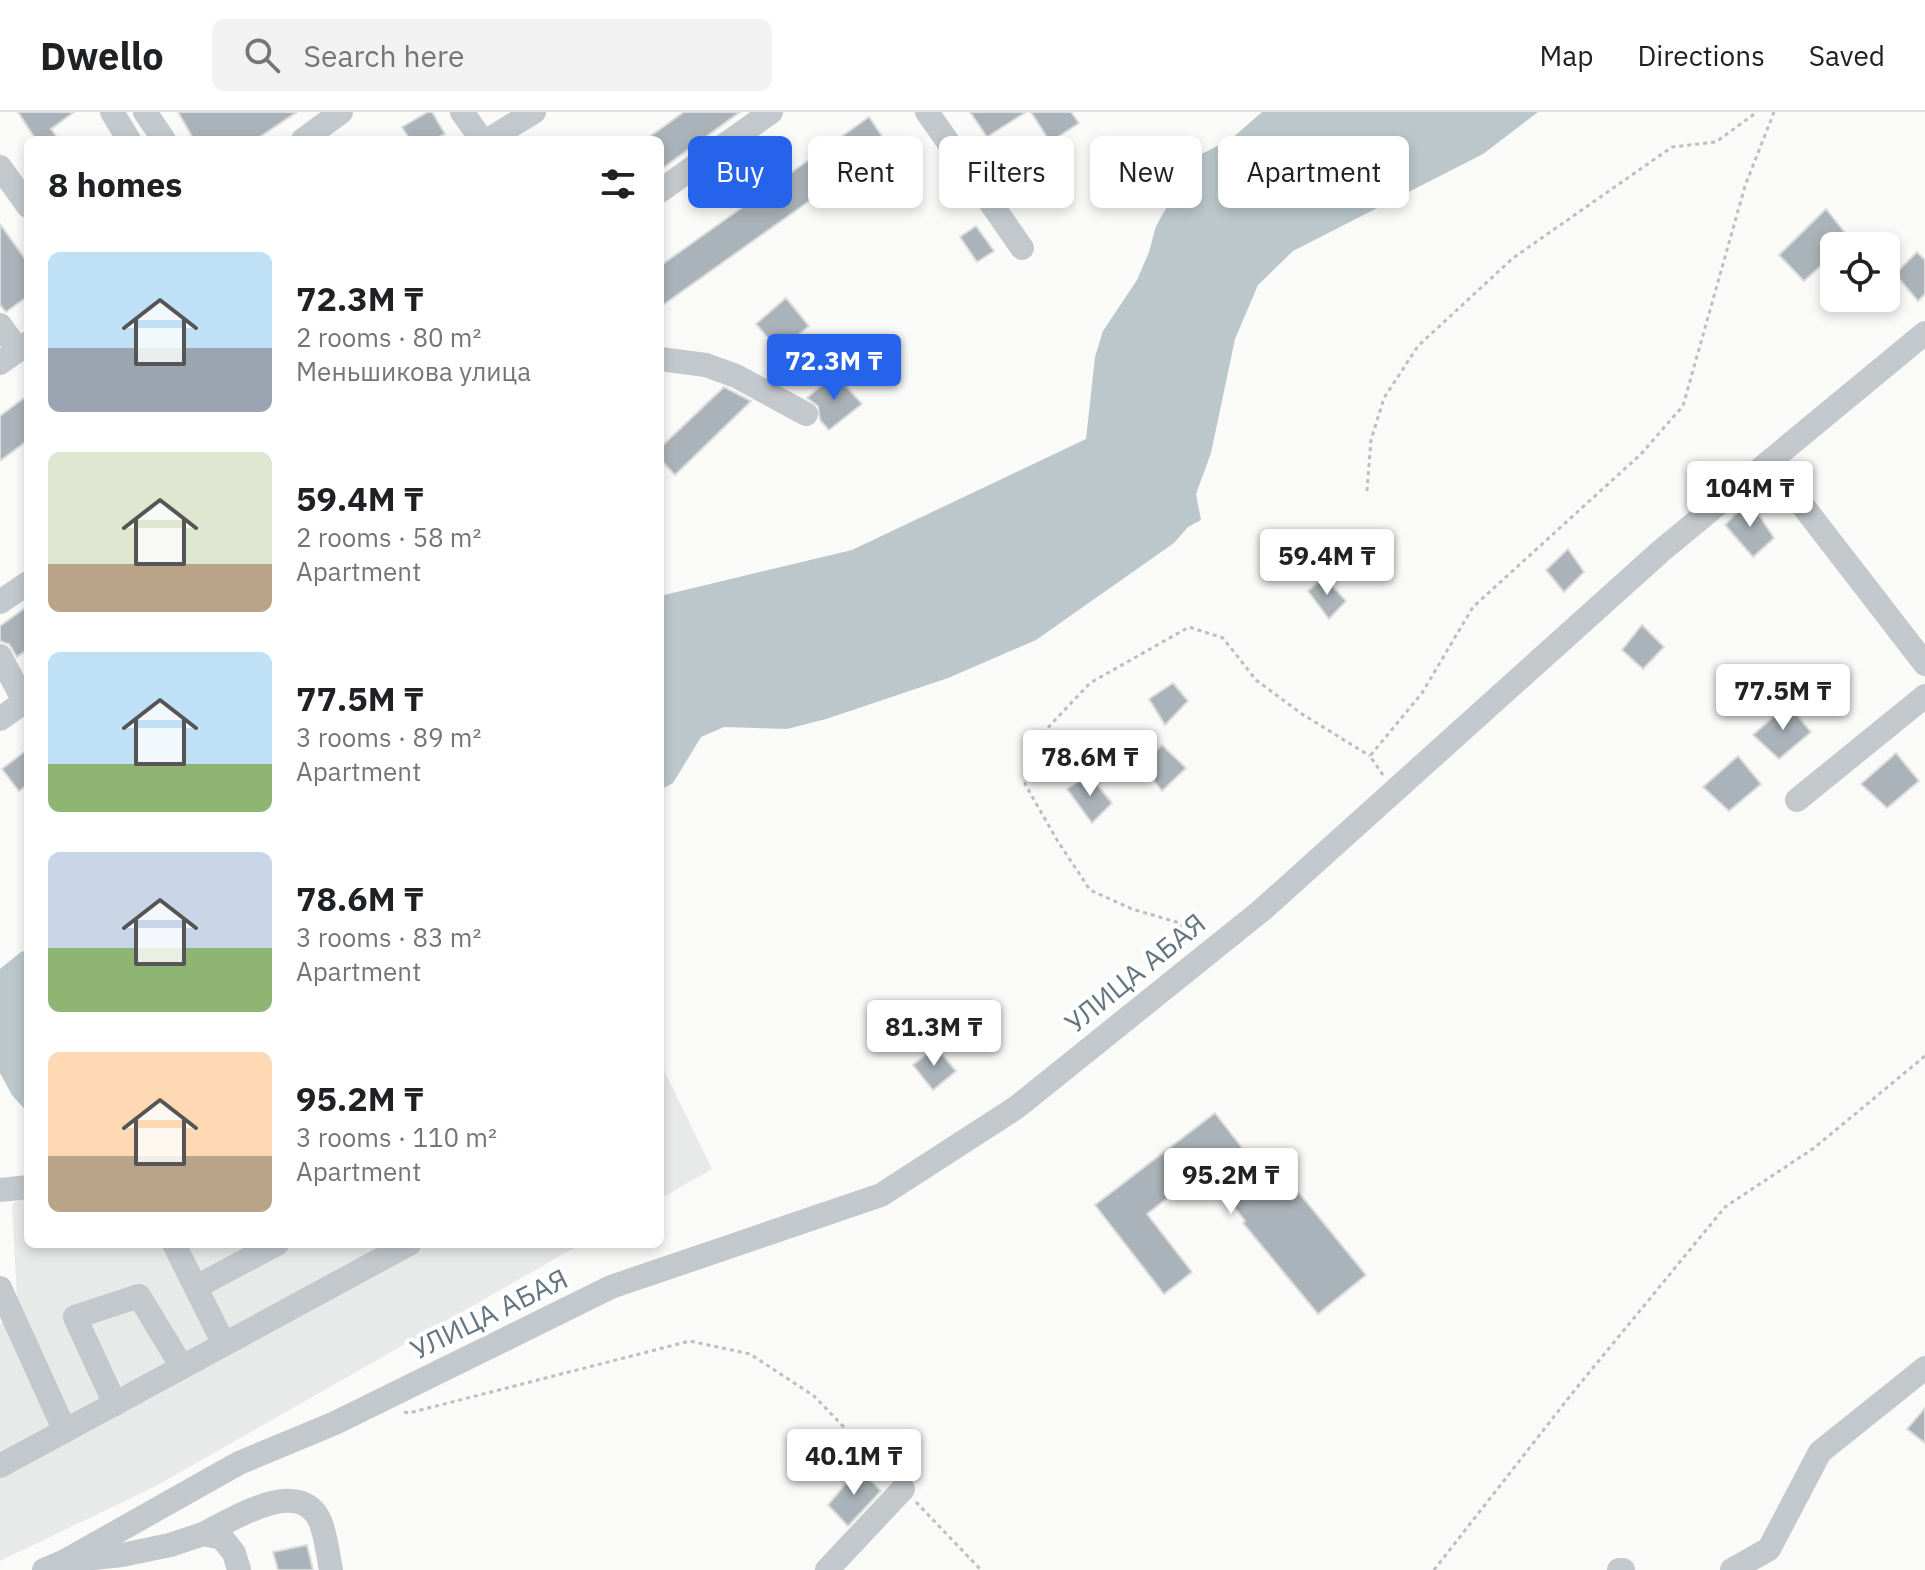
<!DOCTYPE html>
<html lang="en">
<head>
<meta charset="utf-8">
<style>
	body { margin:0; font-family:"IBM Plex Sans",sans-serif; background:#f2f2f2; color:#202124; height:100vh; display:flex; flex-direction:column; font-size:30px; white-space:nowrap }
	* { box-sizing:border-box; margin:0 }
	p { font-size:26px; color:#757577 }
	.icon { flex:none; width:44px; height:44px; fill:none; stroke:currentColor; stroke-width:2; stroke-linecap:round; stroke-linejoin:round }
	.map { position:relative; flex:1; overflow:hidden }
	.details { position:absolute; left:24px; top:24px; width:640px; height:1112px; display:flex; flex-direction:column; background:#fff; border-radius:12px; box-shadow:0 4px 12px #0003 }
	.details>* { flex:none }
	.guide { position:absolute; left:688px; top:24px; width:760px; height:72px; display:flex; gap:16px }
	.tools { position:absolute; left:1820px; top:120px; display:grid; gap:16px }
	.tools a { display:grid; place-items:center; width:80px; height:80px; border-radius:12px; background:#fff; box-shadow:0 4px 12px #0003; font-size:40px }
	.price { position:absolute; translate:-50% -68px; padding:0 18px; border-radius:8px; background:#fff; color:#222; font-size:26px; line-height:52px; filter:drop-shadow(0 2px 4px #0008) }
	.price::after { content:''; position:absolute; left:50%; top:48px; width:24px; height:18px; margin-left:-12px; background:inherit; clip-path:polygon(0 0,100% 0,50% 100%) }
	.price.current { background:#2563eb; color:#fff }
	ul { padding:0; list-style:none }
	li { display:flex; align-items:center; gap:24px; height:200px; padding:0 24px }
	li span { display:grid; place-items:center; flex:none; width:224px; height:160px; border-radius:12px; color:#555 }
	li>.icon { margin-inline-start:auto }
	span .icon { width:96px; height:96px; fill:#fffc; stroke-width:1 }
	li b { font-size:34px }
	h2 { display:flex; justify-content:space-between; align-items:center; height:96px; padding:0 24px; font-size:34px }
	.chip { padding:0 28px; border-radius:12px; background:#fff; box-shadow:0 4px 12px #0003; font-size:28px; line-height:72px }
	.chip.current { background:#2563eb; color:#fff }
	header { display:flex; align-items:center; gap:48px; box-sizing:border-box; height:112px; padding:0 40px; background:#fff; border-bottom:2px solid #e0e0e0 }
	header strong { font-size:38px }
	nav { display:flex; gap:44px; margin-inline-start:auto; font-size:28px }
	.search { width:560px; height:72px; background:#f2f2f2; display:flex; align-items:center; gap:20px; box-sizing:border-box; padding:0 28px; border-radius:12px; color:#757577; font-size:30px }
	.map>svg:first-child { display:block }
</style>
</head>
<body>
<header>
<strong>Dwello</strong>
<div class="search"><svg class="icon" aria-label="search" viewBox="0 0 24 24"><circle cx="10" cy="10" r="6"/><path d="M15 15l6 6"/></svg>Search here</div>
<nav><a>Map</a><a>Directions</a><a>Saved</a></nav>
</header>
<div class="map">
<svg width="1925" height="1458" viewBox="0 0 1925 1458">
	<rect width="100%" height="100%" fill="#fafaf8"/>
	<g fill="#e8e9e9">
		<path d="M660,950L712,1057L660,1087Z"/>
		<path d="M28,1068V1132H581L154,1375L0,1449V1212L18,1204L12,1094Z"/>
	</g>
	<g fill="#bbc7cb">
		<path d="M1262,0H1538L1483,42L1293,139L1258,173L1235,227L1211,341L1196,382L1201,408L1188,415L1174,431L1036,528L948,566L826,607L787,617L724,615L701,625L673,671L660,678V484L852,438L1086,327L1095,245L1103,219L1137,168L1149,140L1156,114L1195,45L1230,28Z"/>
		<path d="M28,838V1001L12,983L0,961V857L21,840Z"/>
	</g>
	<g fill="#aab3b9" stroke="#dcdcda" stroke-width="2">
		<path d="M18,0H74L51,17L59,28H36Z"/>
		<path d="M178,0H297L255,28H194Z"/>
		<path d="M428,0H432L445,22L433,28H410L402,15Z"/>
		<path d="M684,0H740L660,58V28H645Z"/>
		<path d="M970,0H1026L987,25Z"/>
		<path d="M1031,0H1071L1079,11L1050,30Z"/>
		<path d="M869,5L888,33L660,195V154Z"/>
		<path d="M1826,97L1850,127L1843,134H1834V142L1804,169L1779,143Z"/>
		<path d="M0,112L28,151V184L6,200L0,193Z"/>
		<path d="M976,114L994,139L977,150L960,125Z"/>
		<path d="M1917,140L1925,148V182L1918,189L1895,162Z"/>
		<path d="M786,186L809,214L779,239L756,212Z"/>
		<path d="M835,262L862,292L829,318L820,308L818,294L807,286Z"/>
		<path d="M724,275L751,289L675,363L660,347V336Z"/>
		<path d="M28,283V328L0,349V304Z"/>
		<path d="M1749,388L1774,426L1753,445L1725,413Z"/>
		<path d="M1568,437L1584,460L1564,480L1546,458Z"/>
		<path d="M1324,465L1346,489L1329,507L1308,479Z"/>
		<path d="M28,494V537L17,545L9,532L0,529V514Z"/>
		<path d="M1642,513L1664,535L1643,557L1622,538Z"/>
		<path d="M1173,571L1188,589L1165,613L1149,587Z"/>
		<path d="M1788,592L1811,620L1779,647L1753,623Z"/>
		<path d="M1162,633L1186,656L1162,679L1142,653Z"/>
		<path d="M28,637V672L19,679L2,657Z"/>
		<path d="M1896,641L1919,669L1887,696L1861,672Z"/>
		<path d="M1738,644L1761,672L1729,699L1703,675Z"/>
		<path d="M1089,663L1112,691L1092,711L1067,677Z"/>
		<path d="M936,935L956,959L933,978L913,953Z"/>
		<path d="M1215,1001L1278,1082L1291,1071L1366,1163L1318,1202L1243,1111L1245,1109L1205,1057L1147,1102L1192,1160L1164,1182L1095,1093Z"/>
		<path d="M1925,1296V1331L1907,1317Z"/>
		<path d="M859,1356L881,1379L848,1414L828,1393Z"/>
		<path d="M307,1433L313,1458H278L273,1440Z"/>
	</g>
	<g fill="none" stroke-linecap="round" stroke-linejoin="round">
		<g stroke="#bbbfc2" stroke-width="3" stroke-dasharray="4 4" stroke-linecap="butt">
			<path d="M1367,379L1371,328L1384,286L1418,234L1513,146L1672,35L1716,30L1757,0"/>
			<path d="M1383,663L1370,644L1422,581L1473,495L1641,342L1683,294L1745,74L1774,0"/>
			<path d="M1192,829L1180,811L1132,797L1090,778L1057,728L1025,672L1040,624L1090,571L1189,515L1223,526L1256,568L1302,602L1370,644"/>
			<path d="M404,1300L409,1301L690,1229L750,1242L814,1284L891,1364"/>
			<path d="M916,1390L981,1458"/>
			<path d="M1434,1458L1574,1279L1725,1095L1814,1036L1925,944"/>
		</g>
		<g stroke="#c3c8cc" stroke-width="24">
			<path d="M112,0L129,28"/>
			<path d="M145,0L164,28"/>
			<path d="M462,0L482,28"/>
			<path d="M927,0L1022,136"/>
			<path d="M303,28L341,0"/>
			<path d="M488,28L534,0"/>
			<path d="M0,55L28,94"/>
			<path d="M660,79L771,0"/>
			<path d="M0,213L18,238"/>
			<path d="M660,247L706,253L736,264L806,302"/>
			<path d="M0,251L28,231"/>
			<path d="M1769,350L1925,552"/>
			<path d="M0,490L28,471"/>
			<path d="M0,544L24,589"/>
			<path d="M0,607L28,587"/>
			<path d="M1797,688L1925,584"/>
			<path d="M0,1078L28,1075"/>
			<path d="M174,1132L224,1232"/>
			<path d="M196,1175L277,1132"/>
			<path d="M0,1176L65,1319"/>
			<path d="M115,1292L75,1205L139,1184L182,1255"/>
			<path d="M0,1354L409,1132"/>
			<path d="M203,1422C232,1408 299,1363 320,1409C326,1423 328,1443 331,1458"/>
			<path d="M76,1448L122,1443L170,1433L203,1422L222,1426L234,1441L239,1458"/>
			<path d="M44,1458L65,1449L239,1351L335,1311L611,1175L881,1083L1017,995L1262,798L1661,439L1925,221"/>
			<path d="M827,1458L903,1377"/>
			<path d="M1619,1458H1623"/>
			<path d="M1732,1458L1769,1437L1820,1340L1925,1256"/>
		</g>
	</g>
	<g text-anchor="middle" stroke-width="8" stroke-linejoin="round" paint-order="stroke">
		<g font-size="28" fill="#657683" stroke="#fff">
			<text transform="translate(1135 861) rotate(-39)" y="10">УЛИЦА АБАЯ</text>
			<text transform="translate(489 1202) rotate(-26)" y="10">УЛИЦА АБАЯ</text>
		</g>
	</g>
</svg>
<div class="tools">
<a><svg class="icon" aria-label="locate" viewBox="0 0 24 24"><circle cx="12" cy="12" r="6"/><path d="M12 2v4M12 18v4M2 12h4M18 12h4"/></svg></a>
</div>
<b class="price current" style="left:834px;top:290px">72.3M ₸</b>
<b class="price" style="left:1750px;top:417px">104M ₸</b>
<b class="price" style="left:1327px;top:485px">59.4M ₸</b>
<b class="price" style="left:1783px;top:620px">77.5M ₸</b>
<b class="price" style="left:1090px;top:686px">78.6M ₸</b>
<b class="price" style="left:934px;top:956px">81.3M ₸</b>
<b class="price" style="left:1231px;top:1104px">95.2M ₸</b>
<b class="price" style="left:854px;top:1385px">40.1M ₸</b>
<div class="guide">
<a class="chip current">Buy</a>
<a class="chip">Rent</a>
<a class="chip">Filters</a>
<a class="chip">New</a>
<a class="chip">Apartment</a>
</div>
<section class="details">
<h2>8 homes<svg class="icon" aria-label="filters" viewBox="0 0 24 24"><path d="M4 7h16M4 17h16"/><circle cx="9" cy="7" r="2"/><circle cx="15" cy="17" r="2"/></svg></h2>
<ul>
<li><span style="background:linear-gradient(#bfe0f5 60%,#9aa5b1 0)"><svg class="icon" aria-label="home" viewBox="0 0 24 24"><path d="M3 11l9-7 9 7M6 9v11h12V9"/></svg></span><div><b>72.3M ₸</b><p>2 rooms · 80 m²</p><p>Меньшикова улица</p></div></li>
<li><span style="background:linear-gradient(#dfe7d0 70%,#b9a48a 0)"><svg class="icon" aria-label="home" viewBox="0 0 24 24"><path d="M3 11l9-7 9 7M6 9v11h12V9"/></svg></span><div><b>59.4M ₸</b><p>2 rooms · 58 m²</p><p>Apartment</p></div></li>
<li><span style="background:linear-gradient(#bfe0f5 70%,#8fb573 0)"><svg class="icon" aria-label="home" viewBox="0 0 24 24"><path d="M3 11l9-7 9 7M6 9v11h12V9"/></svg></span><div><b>77.5M ₸</b><p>3 rooms · 89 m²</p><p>Apartment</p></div></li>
<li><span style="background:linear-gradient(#c9d6e8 60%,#8fb573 0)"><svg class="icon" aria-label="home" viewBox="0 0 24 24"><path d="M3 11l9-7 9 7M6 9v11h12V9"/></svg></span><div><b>78.6M ₸</b><p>3 rooms · 83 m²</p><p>Apartment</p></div></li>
<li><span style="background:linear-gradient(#ffd9b3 65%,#b9a48a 0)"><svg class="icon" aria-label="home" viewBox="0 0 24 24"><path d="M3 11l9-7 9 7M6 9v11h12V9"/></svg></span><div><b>95.2M ₸</b><p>3 rooms · 110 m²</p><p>Apartment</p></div></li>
</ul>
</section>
</div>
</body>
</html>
